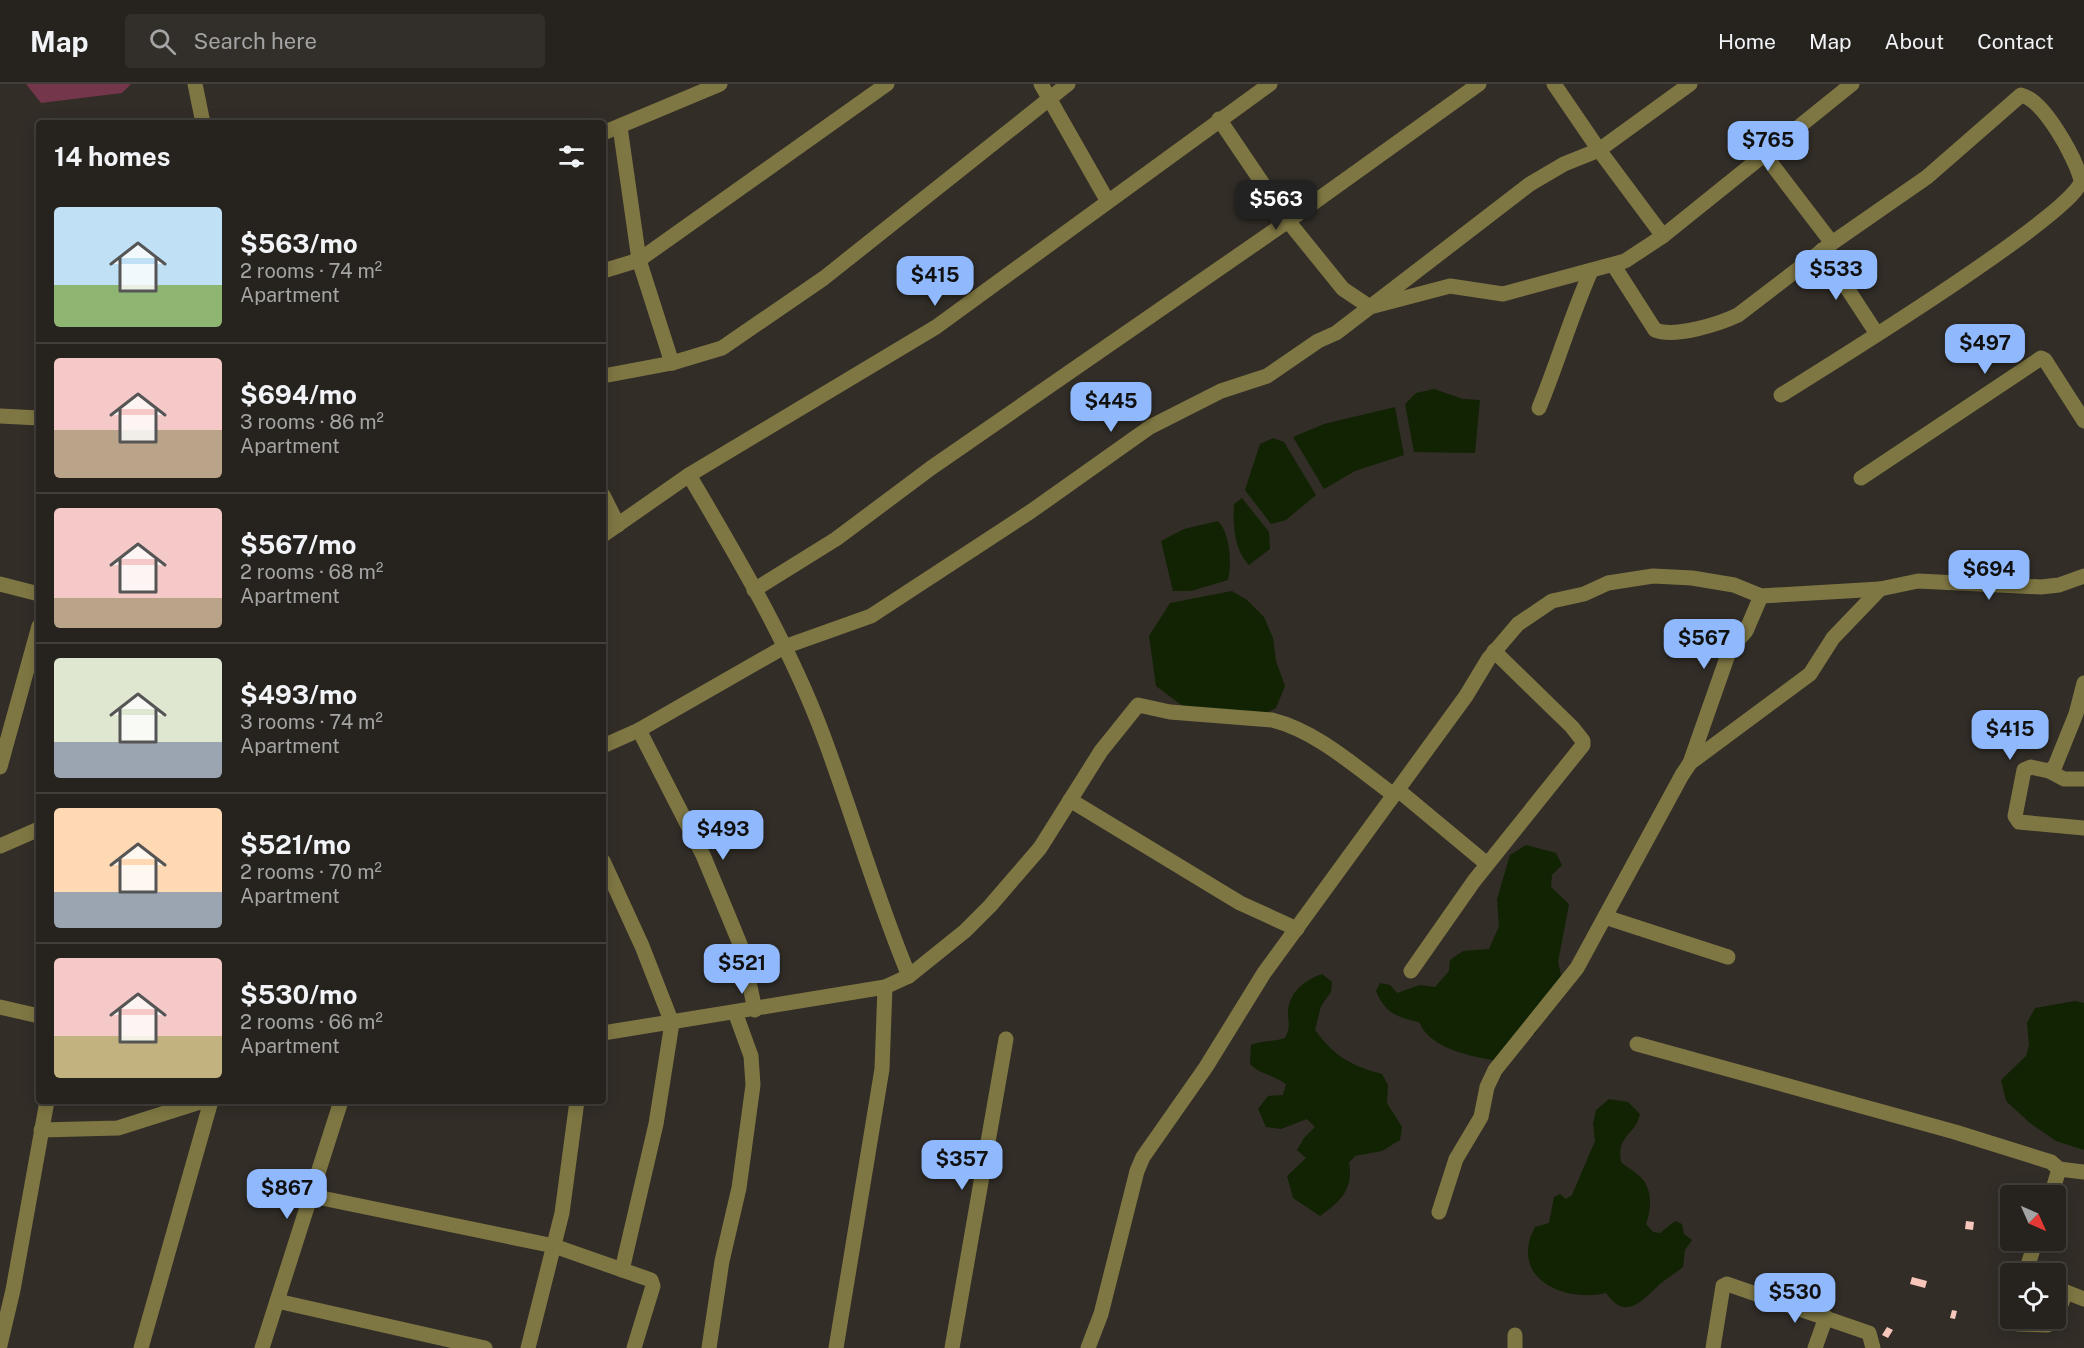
<!DOCTYPE html>
<html lang="en">
<head>
<meta charset="utf-8">
<style>
	body { margin:0; font-family:"Public Sans",sans-serif; background:#322f2a; color:#f1f3f6; height:100vh; display:flex; flex-direction:column; font-size:22px; white-space:nowrap }
	* { box-sizing:border-box; margin:0 }
	p { font-size:20px; color:#a4a4a4 }
	.icon { flex:none; width:33px; height:33px; fill:none; stroke:currentColor; stroke-width:2; stroke-linecap:round; stroke-linejoin:round }
	.map { position:relative; flex:1; overflow:hidden }
	.sheet { position:absolute; left:36px; top:36px; width:570px; height:984px; display:flex; flex-direction:column; background:#26221d; border-radius:6px; box-shadow:0 3px 15px #0003,0 0 0 2px #423f3b }
	.sheet>* { flex:none }
	.needle { width:39px; rotate:135deg }
	.tools { position:absolute; left:2000px; top:1101px; display:grid; gap:12px }
	.tools a { display:grid; place-items:center; width:66px; height:66px; border-radius:6px; background:#26221d; box-shadow:0 3px 15px #0003,0 0 0 2px #423f3b; font-size:30px }
	.price { position:absolute; translate:-50% -51px; padding:0 14px; border-radius:12px; background:#90b8fd; color:#111; font-size:20px; line-height:39px; filter:drop-shadow(0 2px 3px #0008) }
	.price::after { content:''; position:absolute; left:50%; top:36px; width:18px; height:14px; margin-left:-9px; background:inherit; clip-path:polygon(0 0,100% 0,50% 100%) }
	.price.on { background:#222; color:#fff }
	ul { padding:0; list-style:none }
	li { display:flex; align-items:center; gap:18px; height:150px; padding:0 18px }
	li+li { border-top:2px solid #423f3b }
	li span { display:grid; place-items:center; flex:none; width:168px; height:120px; border-radius:6px; color:#555 }
	li>.icon { margin-inline-start:auto }
	span .icon { width:72px; height:72px; fill:#fffc; stroke-width:1 }
	li b { font-size:26px }
	h2 { display:flex; justify-content:space-between; align-items:center; height:72px; padding:0 18px; font-size:26px }
	header { display:flex; align-items:center; gap:36px; box-sizing:border-box; height:84px; padding:0 30px; background:#26221d; border-bottom:2px solid #423f3b }
	header strong { font-size:28px }
	nav { display:flex; gap:33px; margin-inline-start:auto; font-size:21px }
	.search { width:420px; height:54px; background:#322f2a; display:flex; align-items:center; gap:15px; box-sizing:border-box; padding:0 21px; border-radius:6px; color:#a4a4a4; font-size:22px }
	.map>svg:first-child { display:block }
</style>
</head>
<body>
<header>
<strong>Map</strong>
<div class="search"><svg class="icon" aria-label="search" viewBox="0 0 24 24"><circle cx="10" cy="10" r="6"/><path d="M15 15l6 6"/></svg>Search here</div>
<nav><a>Home</a><a>Map</a><a>About</a><a>Contact</a></nav>
</header>
<div class="map">
<svg width="2084" height="1264" viewBox="0 0 2084 1264">
	<rect width="100%" height="100%" fill="#322d27"/>
	<path fill="#73364a" d="M26,0H131L122,9L41,19Z"/>
	<g fill="#112303">
		<path d="M1434,305L1463,315L1480,316L1475,369L1414,368L1405,320L1416,309Z"/>
		<path d="M1395,323L1404,371L1355,387L1324,405L1293,353L1324,340Z"/>
		<path d="M1273,354L1284,358L1316,411L1286,436L1271,440L1245,406L1260,360Z"/>
		<path d="M1242,414L1269,448L1270,465L1249,481C1234,466 1233,441 1234,420Z"/>
		<path d="M1218,437C1230,449 1232,479 1228,496L1191,507H1173L1161,457L1184,445Z"/>
		<path d="M1232,507L1247,516L1264,533L1273,554L1276,577L1285,602L1276,624L1256,634L1210,633L1180,620L1156,602L1149,552L1170,519Z"/>
		<path d="M1526,761L1556,769L1562,781L1552,791L1551,803L1569,820L1558,878L1563,900L1535,950L1516,956L1506,979C1477,972 1433,969 1419,938C1396,933 1385,929 1376,907L1380,899L1390,901L1397,909L1420,901L1435,903L1449,887L1450,876L1463,867L1489,865L1499,842L1497,815L1510,771Z"/>
		<path d="M1322,890L1332,898L1331,908L1321,922L1315,946C1335,973 1350,981 1382,990L1388,1001L1387,1019L1402,1043L1400,1056L1382,1067L1355,1072L1349,1079C1354,1105 1340,1118 1320,1132L1293,1114L1287,1092L1306,1074L1297,1066L1304,1054L1315,1043L1307,1035L1281,1045L1266,1043L1258,1025L1268,1012L1283,1011L1286,1000C1274,991 1261,991 1250,980L1251,961C1262,956 1273,958 1285,954C1290,944 1289,941 1288,931C1287,910 1304,896 1322,890Z"/>
		<path d="M2075,917L2084,919V1066L2056,1057L2030,1039L2006,1017L2001,996L2026,972L2029,961L2027,939L2035,924Z"/>
		<path d="M1609,1015L1628,1018L1640,1030C1636,1051 1616,1051 1621,1078C1627,1083 1631,1085 1637,1090C1653,1101 1652,1124 1646,1140L1653,1148L1660,1149L1675,1137L1682,1140L1684,1150L1692,1156L1685,1166L1683,1183C1676,1189 1667,1194 1660,1200C1643,1216 1626,1238 1606,1209C1564,1219 1508,1194 1535,1143L1549,1139L1554,1113L1560,1110L1566,1115L1572,1111L1595,1057L1593,1040L1596,1026Z"/>
	</g>
	<g fill="#f8c6ba">
		<path d="M1966,1137L1974,1138L1973,1146L1965,1145Z"/>
		<path d="M1912,1193L1927,1197L1925,1204L1910,1200Z"/>
		<path d="M1952,1226L1957,1227L1955,1235L1950,1234Z"/>
		<path d="M1887,1243L1893,1246L1888,1254L1882,1251Z"/>
	</g>
	<g fill="none" stroke-linecap="round" stroke-linejoin="round">
		<g stroke="#7f7743" stroke-width="15">
			<path d="M195,0L203,39"/>
			<path d="M1041,0L1107,116"/>
			<path d="M1554,0L1599,66L1663,152"/>
			<path d="M1219,35L1288,137L1343,205L1370,223L1530,100L1564,80L1599,66L1690,0"/>
			<path d="M620,43L639,176L672,279"/>
			<path d="M603,49L720,0"/>
			<path d="M1764,70L1832,159"/>
			<path d="M1822,166L1877,250"/>
			<path d="M1614,182L1655,246C1675,254 1719,240 1738,231L1832,159L1927,93L2021,11C2044,16 2075,73 2081,96C2081,126 1821,286 1781,311"/>
			<path d="M603,187L639,176L887,0"/>
			<path d="M603,292L672,279L722,264L824,194L1068,0"/>
			<path d="M1539,324C1558,278 1571,232 1591,187"/>
			<path d="M0,332L39,334"/>
			<path d="M689,391C738,474 789,560 823,651C853,731 876,813 909,892"/>
			<path d="M1861,394L2041,274L2045,276L2084,337"/>
			<path d="M603,411L618,441"/>
			<path d="M603,451L689,391L936,243L1270,0"/>
			<path d="M0,500L39,510"/>
			<path d="M754,506L836,455L931,384L1288,137L1479,0"/>
			<path d="M2084,599L2076,630L2055,682L2049,687L2031,683L2024,686L2015,732L2019,738L2084,744"/>
			<path d="M639,646L703,771L728,831L742,865L755,926"/>
			<path d="M603,662L639,646L784,563L871,532L1030,428L1150,343L1221,307L1267,292L1318,257L1336,249L1370,223L1450,202L1503,210L1625,177L1663,152L1852,0"/>
			<path d="M1690,679L1730,565L1746,547L1761,512"/>
			<path d="M0,683L39,542"/>
			<path d="M2049,687L2064,695H2084"/>
			<path d="M1398,706L1487,780"/>
			<path d="M1070,716L1240,819L1297,845"/>
			<path d="M0,762L39,745"/>
			<path d="M603,777L642,862L672,939L656,1040L622,1186"/>
			<path d="M1605,833L1728,873"/>
			<path d="M1411,887L1474,797L1583,661V657L1572,643L1494,567"/>
			<path d="M0,923L39,932"/>
			<path d="M603,949L885,903L909,892L965,847L990,822L1040,764L1101,667L1138,621L1170,628L1272,636C1317,647 1358,685 1394,711"/>
			<path d="M1637,960L1955,1048L2051,1078L2059,1085L2051,1112"/>
			<path d="M41,1046L118,1044L203,1017"/>
			<path d="M2059,1085L2084,1088"/>
			<path d="M312,1112L554,1162L651,1196L653,1202L634,1264"/>
			<path d="M1439,1128L1456,1075L1481,1033L1487,1003L1495,986L1577,884L1682,691L1690,679L1810,590L1833,554L1880,505"/>
			<path d="M2025,1190L2036,1156"/>
			<path d="M277,1217L485,1264"/>
			<path d="M2011,1234L2018,1240L2048,1241L2055,1236L2066,1208L2084,1215"/>
			<path d="M1515,1251V1264"/>
			<path d="M0,1261L13,1206L47,1017"/>
			<path d="M141,1264L211,1017"/>
			<path d="M262,1264L341,1017"/>
			<path d="M528,1264L562,1129L577,1017"/>
			<path d="M709,1264L722,1177L739,1104L753,1001L751,972L735,928"/>
			<path d="M836,1264L882,985L885,903"/>
			<path d="M952,1264L1006,955"/>
			<path d="M1088,1264L1101,1230L1137,1087L1143,1073L1206,983L1264,889L1466,612L1489,574L1518,540L1552,517L1584,510L1608,499L1653,492L1692,494L1734,501L1761,512L1880,505L1918,497L2041,503L2059,501L2084,492"/>
			<path d="M1713,1264L1723,1202L1727,1200L1869,1249L1873,1264"/>
			<path d="M1815,1264L1826,1233"/>
		</g>
	</g>
</svg>
<div class="tools">
<a><svg class="needle" viewBox="-14 -14 28 28"><path d="M0-13l5 13h-10z" fill="#e53935"/><path d="M0 13l5-13h-10z" fill="#a4a4a4"/></svg></a>
<a><svg class="icon" aria-label="locate" viewBox="0 0 24 24"><circle cx="12" cy="12" r="6"/><path d="M12 2v4M12 18v4M2 12h4M18 12h4"/></svg></a>
</div>
<b class="price" style="left:1768px;top:88px">$765</b>
<b class="price on" style="left:1276px;top:147px">$563</b>
<b class="price" style="left:1836px;top:217px">$533</b>
<b class="price" style="left:935px;top:223px">$415</b>
<b class="price" style="left:1985px;top:291px">$497</b>
<b class="price" style="left:1111px;top:349px">$445</b>
<b class="price" style="left:1989px;top:517px">$694</b>
<b class="price" style="left:1704px;top:586px">$567</b>
<b class="price" style="left:2010px;top:677px">$415</b>
<b class="price" style="left:723px;top:777px">$493</b>
<b class="price" style="left:742px;top:911px">$521</b>
<b class="price" style="left:962px;top:1107px">$357</b>
<b class="price" style="left:287px;top:1136px">$867</b>
<b class="price" style="left:1795px;top:1240px">$530</b>
<section class="sheet">
<h2>14 homes<svg class="icon" aria-label="filters" viewBox="0 0 24 24"><path d="M4 7h16M4 17h16"/><circle cx="9" cy="7" r="2"/><circle cx="15" cy="17" r="2"/></svg></h2>
<ul>
<li><span style="background:linear-gradient(#bfe0f5 65%,#8fb573 0)"><svg class="icon" aria-label="home" viewBox="0 0 24 24"><path d="M3 11l9-7 9 7M6 9v11h12V9"/></svg></span><div><b>$563/mo</b><p>2 rooms · 74 m²</p><p>Apartment</p></div></li>
<li><span style="background:linear-gradient(#f6c9c9 60%,#b9a48a 0)"><svg class="icon" aria-label="home" viewBox="0 0 24 24"><path d="M3 11l9-7 9 7M6 9v11h12V9"/></svg></span><div><b>$694/mo</b><p>3 rooms · 86 m²</p><p>Apartment</p></div></li>
<li><span style="background:linear-gradient(#f6c9c9 75%,#b9a48a 0)"><svg class="icon" aria-label="home" viewBox="0 0 24 24"><path d="M3 11l9-7 9 7M6 9v11h12V9"/></svg></span><div><b>$567/mo</b><p>2 rooms · 68 m²</p><p>Apartment</p></div></li>
<li><span style="background:linear-gradient(#dfe7d0 70%,#9aa5b1 0)"><svg class="icon" aria-label="home" viewBox="0 0 24 24"><path d="M3 11l9-7 9 7M6 9v11h12V9"/></svg></span><div><b>$493/mo</b><p>3 rooms · 74 m²</p><p>Apartment</p></div></li>
<li><span style="background:linear-gradient(#ffd9b3 70%,#9aa5b1 0)"><svg class="icon" aria-label="home" viewBox="0 0 24 24"><path d="M3 11l9-7 9 7M6 9v11h12V9"/></svg></span><div><b>$521/mo</b><p>2 rooms · 70 m²</p><p>Apartment</p></div></li>
<li><span style="background:linear-gradient(#f6c9c9 65%,#c2b280 0)"><svg class="icon" aria-label="home" viewBox="0 0 24 24"><path d="M3 11l9-7 9 7M6 9v11h12V9"/></svg></span><div><b>$530/mo</b><p>2 rooms · 66 m²</p><p>Apartment</p></div></li>
</ul>
</section>
</div>
</body>
</html>
